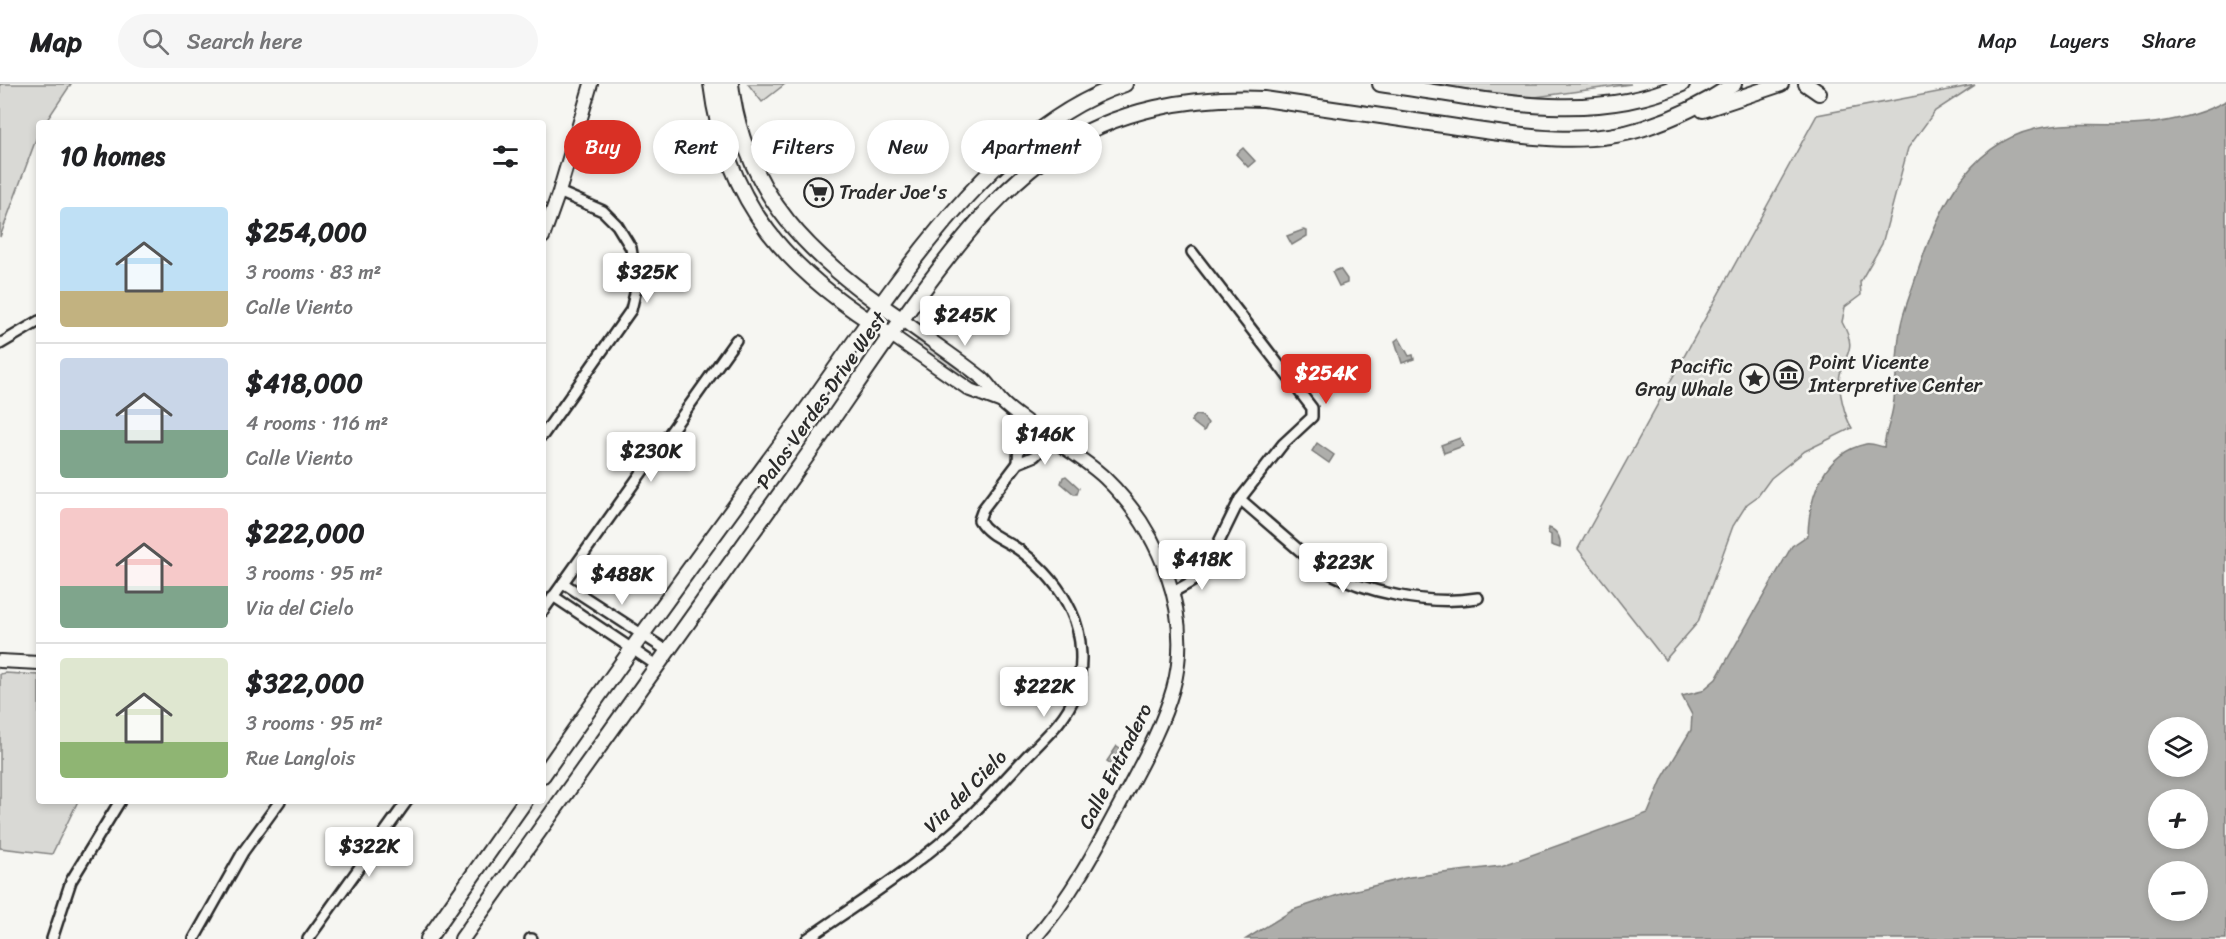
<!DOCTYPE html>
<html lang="en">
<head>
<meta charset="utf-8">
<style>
	body { margin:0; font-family:Sriracha,sans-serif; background:#f6f6f6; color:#202124; height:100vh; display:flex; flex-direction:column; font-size:22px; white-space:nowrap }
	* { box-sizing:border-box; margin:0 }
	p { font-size:20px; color:#757577 }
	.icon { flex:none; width:33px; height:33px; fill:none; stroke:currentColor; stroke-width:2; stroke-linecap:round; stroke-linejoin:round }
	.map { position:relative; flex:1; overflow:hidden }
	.side { position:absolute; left:36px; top:36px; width:510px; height:684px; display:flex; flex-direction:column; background:#fff; border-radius:6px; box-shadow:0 3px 9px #0003 }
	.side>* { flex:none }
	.top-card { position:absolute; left:564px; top:36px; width:570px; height:54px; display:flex; gap:12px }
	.fabs { position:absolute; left:2148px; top:633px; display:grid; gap:12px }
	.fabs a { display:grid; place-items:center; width:60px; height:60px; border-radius:50%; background:#fff; box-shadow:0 3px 9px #0003; font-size:30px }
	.price { position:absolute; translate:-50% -51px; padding:0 14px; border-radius:6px; background:#fff; color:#222; font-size:20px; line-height:39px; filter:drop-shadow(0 2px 3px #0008) }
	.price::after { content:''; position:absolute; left:50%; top:36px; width:18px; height:14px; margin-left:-9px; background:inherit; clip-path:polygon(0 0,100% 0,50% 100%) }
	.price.active { background:#d93025; color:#fff }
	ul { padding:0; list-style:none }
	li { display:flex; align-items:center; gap:18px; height:150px; padding:0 24px }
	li+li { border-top:2px solid #e0e0e0 }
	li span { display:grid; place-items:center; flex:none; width:168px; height:120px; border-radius:6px; color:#555 }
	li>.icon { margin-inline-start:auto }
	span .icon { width:72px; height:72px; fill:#fffc; stroke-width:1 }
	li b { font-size:26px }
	h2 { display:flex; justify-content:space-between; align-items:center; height:72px; padding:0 24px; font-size:26px }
	.chip { padding:0 21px; border-radius:27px; background:#fff; box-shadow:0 3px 9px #0003; font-size:21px; line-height:54px }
	.chip.active { background:#d93025; color:#fff }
	header { display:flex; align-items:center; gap:36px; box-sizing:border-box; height:84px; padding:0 30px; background:#fff; border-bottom:2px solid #e0e0e0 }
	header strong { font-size:28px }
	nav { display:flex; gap:33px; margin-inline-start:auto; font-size:21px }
	.search { width:420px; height:54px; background:#f6f6f6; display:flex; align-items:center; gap:15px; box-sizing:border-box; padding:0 21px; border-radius:33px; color:#757577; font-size:22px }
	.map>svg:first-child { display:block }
</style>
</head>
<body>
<header>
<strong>Map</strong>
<div class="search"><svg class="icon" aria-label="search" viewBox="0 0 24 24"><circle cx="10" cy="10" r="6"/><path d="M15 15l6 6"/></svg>Search here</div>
<nav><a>Map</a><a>Layers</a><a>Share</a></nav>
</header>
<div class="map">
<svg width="2226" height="855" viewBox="0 0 2226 855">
	<rect width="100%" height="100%" fill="#f6f6f2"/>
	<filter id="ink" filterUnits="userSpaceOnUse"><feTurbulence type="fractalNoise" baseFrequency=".0167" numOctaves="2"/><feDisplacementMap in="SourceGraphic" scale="12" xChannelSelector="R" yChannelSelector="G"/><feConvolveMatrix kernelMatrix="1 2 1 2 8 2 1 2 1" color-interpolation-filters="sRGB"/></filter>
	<g filter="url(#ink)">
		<g fill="#d9d9d5" stroke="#828280" stroke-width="1.5">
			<path d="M0,0H71L45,39H39V47L0,153Z"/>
			<path d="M748,0H785L762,18Z"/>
			<path d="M1431,0H1631L1528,14Z"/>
			<path d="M1975,1L1935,27L1908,64L1882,160L1860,198L1861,211L1845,223L1842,238C1857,266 1847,266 1840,290C1837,302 1845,334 1852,344L1805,367L1771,394L1758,412L1747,420L1733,442L1698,538L1665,576L1578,465L1817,31Z"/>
			<path d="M919,256L988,308L987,311L913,260Z"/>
			<path d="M5,589L39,591V717H78L52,770L0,764V590Z"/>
		</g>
		<g fill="#aeaeab" stroke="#7a7a78" stroke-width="1.5" fill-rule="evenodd">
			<path d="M2226,17V855H1246L1293,826L1344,809L1410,793L1501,782L1648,729L1663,693L1691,646L1692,631L1682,612L1702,607L1716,595L1792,462L1808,451C1809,413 1823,369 1866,360C1871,359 1879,362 1884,363C1885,349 1891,337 1893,323C1897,298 1896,272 1900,246C1902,231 1909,214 1914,199C1934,136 1963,62 2035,45C2066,38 2099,41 2130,41C2162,40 2198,32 2226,17ZM2158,644H2198V682H2158ZM2158,716H2198V754H2158ZM2158,788H2198V826H2158Z"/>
			<path d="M1243,64L1255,77L1248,83L1236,70Z"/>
			<path d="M1303,146L1307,147V152L1292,161L1287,152Z"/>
			<path d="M1340,185L1347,195V199L1339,202L1332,188Z"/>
			<path d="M1399,254L1409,272L1413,271L1414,275L1402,279L1395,257Z"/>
			<path d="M1196,331L1202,332L1208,339L1204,347L1191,337Z"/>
			<path d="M1460,354L1463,362L1444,369L1441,361Z"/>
			<path d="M1317,359L1334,371L1329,379L1312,367Z"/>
			<path d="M1066,392L1079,404L1077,410H1074L1061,399L1063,393Z"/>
			<path d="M1549,444C1559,447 1561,457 1560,464L1551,461V451L1548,449Z"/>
			<path d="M1117,662L1123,666L1121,672L1124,674L1113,681L1107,677Z"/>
		</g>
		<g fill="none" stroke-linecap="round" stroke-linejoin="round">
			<defs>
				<g id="street">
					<path d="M0,260L39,237"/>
					<path d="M543,351L631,226L637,201L631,164L617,141L603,127L559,108"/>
					<path d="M1018,379L1019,357L1031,341"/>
					<path d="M1240,415L1321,485C1367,509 1427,522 1478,514"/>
					<path d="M1165,486L1187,477H1204"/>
					<path d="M563,499L666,566"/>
					<path d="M1173,508L1193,497L1217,462L1240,415L1283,360L1312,333V324L1192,168"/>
					<path d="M553,512L656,581"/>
					<path d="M543,527L736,256"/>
					<path d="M52,855L71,797L120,717"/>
					<path d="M194,855L243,768L280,717"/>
					<path d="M308,855L407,717"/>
					<path d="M530,855H532"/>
					<path d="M807,855C856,821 906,789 951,750C977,728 1000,700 1024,675C1042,656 1066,636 1075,611C1084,585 1083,552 1071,527C1060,503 1043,484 1022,468C1007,456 989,453 979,436L983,425L1018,379L1035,372L1051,355"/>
				</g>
				<g id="secondary">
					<path d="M543,153L559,108L591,0"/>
					<path d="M901,235C928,255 956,273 982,294C990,301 995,311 1003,319C1011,327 1022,334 1031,341C1055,359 1083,373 1105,394C1159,446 1194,530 1173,605C1163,640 1145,673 1128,705C1101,756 1073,811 1034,855"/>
					<path d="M890,250L970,306L1002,318"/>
					<path d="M0,577L39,579"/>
				</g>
				<g id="primary">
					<path d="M711,0C726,121 789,189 890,250"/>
					<path d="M720,0C723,18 721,46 741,52"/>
					<path d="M731,0C744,111 812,175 901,235"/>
					<path d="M1380,0C1479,13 1586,43 1682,0"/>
					<path d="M1806,0L1819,9"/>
					<path d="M1703,26L1781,0"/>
					<path d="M543,691C626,572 711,454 798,337C882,223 985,45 1125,0"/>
					<path d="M428,855L525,717"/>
					<path d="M462,855C573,698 686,543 797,386C842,323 883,259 930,197C967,148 1004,102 1055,67C1115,25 1192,12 1264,15C1321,23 1378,32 1436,40C1502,49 1578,66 1644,44C1675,34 1707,18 1734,0"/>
				</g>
			</defs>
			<use href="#street" stroke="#2b2b2b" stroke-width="14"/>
			<use href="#secondary" stroke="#2b2b2b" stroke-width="16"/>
			<use href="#primary" stroke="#2b2b2b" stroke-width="18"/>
			<use href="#street" stroke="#f6f6f2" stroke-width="9"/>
			<use href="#secondary" stroke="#f6f6f2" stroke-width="12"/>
			<use href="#primary" stroke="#f6f6f2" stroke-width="14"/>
		</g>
	</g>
	<defs>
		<symbol id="supermarket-ring" viewBox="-11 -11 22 22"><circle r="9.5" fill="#f6f6f2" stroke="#2b2b2b" stroke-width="1.5"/><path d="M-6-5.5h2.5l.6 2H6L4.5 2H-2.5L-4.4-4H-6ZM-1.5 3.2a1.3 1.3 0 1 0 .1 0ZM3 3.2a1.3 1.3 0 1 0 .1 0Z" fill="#2b2b2b"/></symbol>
		<symbol id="museum-ring" viewBox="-11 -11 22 22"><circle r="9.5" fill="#f6f6f2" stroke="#2b2b2b" stroke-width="1.5"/><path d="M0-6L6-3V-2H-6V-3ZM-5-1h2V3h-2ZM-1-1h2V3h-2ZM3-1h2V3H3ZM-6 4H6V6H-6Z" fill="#2b2b2b"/></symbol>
		<symbol id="sight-ring" viewBox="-11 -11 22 22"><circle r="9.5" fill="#f6f6f2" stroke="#2b2b2b" stroke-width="1.5"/><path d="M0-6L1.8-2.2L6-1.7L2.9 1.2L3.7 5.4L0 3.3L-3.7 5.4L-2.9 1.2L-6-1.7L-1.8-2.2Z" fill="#2b2b2b"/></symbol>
	</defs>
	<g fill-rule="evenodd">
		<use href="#supermarket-ring" x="802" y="92" width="33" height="33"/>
		<use href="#museum-ring" x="1772" y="274" width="33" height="33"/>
		<use href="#sight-ring" x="1738" y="278" width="33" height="33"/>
	</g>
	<g text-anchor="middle" stroke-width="5" stroke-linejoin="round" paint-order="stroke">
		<g font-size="20" fill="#2b2b2b" stroke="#f6f6f2" text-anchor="start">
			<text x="839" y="115">Trader Joe's</text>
			<text x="1809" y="285">Point Vicente<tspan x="1809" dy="23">Interpretive Center</tspan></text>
			<text x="1733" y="289" text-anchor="end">Pacific<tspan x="1733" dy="23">Gray Whale</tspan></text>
		</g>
		<g font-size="20" fill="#2b2b2b" stroke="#f6f6f2">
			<text transform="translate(821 316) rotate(-55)" y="7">Palos Verdes Drive West</text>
			<text transform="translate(1115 682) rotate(-63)" y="7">Calle Entradero</text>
			<text transform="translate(965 707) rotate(-45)" y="7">Via del Cielo</text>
		</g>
	</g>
</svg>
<div class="fabs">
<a><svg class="icon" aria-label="layers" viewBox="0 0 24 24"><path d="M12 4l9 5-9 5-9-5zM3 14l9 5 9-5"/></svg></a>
<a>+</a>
<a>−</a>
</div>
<b class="price" style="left:647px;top:220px">$325K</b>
<b class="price" style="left:965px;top:263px">$245K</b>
<b class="price active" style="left:1326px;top:321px">$254K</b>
<b class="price" style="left:1045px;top:382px">$146K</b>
<b class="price" style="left:651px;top:399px">$230K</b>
<b class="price" style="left:1202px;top:507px">$418K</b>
<b class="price" style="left:1343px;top:510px">$223K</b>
<b class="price" style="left:622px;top:522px">$488K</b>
<b class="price" style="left:1044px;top:634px">$222K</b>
<b class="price" style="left:369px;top:794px">$322K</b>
<div class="top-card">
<a class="chip active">Buy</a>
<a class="chip">Rent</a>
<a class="chip">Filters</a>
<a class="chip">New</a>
<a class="chip">Apartment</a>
</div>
<section class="side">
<h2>10 homes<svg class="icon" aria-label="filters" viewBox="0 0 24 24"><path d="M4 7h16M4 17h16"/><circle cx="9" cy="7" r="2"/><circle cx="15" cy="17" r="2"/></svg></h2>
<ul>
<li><span style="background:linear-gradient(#bfe0f5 70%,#c2b280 0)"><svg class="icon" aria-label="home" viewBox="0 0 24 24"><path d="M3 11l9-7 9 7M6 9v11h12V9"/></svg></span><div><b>$254,000</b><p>3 rooms · 83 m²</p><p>Calle Viento</p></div></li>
<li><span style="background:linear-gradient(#c9d6e8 60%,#7fa58c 0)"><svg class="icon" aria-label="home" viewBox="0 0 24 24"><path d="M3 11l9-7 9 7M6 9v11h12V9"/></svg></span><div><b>$418,000</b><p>4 rooms · 116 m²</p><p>Calle Viento</p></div></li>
<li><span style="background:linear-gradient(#f6c9c9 65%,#7fa58c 0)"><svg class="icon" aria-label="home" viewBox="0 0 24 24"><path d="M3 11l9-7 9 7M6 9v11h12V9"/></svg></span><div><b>$222,000</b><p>3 rooms · 95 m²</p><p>Via del Cielo</p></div></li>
<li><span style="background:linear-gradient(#dfe7d0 70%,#8fb573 0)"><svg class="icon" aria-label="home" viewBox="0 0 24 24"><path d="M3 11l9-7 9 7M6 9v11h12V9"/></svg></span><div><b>$322,000</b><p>3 rooms · 95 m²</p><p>Rue Langlois</p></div></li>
</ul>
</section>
</div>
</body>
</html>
